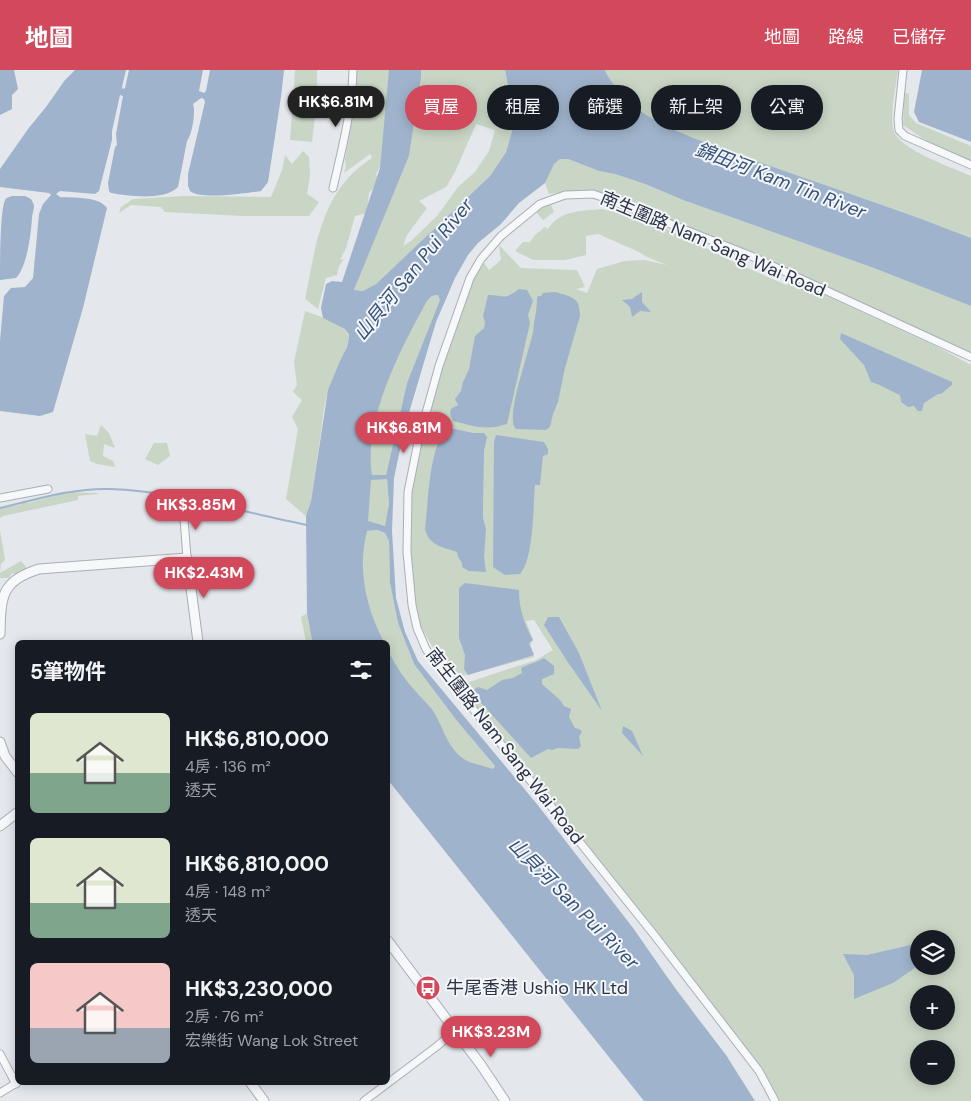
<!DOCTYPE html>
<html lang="zh-TW">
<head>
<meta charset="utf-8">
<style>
	body { margin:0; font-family:"DM Sans","Noto Sans TC",sans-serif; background:#242831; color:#f1f3f6; height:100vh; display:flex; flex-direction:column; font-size:19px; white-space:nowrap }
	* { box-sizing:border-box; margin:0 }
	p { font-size:16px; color:#9ea1a6 }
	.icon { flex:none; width:28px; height:28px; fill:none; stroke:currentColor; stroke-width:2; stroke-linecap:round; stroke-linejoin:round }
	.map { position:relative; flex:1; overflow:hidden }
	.side { position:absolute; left:15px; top:570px; width:375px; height:445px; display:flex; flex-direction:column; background:#171b24; border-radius:8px; box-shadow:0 2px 12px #0003 }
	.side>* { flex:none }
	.hud { position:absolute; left:405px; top:15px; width:475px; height:45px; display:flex; gap:10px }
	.fabs { position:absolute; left:910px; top:860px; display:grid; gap:10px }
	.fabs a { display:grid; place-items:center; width:45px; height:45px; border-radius:50%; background:#171b24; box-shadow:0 2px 12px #0003; font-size:25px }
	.price { position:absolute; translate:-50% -42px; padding:0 11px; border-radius:18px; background:#d1495b; color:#fff; font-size:16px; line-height:32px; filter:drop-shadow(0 1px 2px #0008) }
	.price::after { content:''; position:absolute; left:50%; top:30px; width:15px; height:11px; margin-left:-8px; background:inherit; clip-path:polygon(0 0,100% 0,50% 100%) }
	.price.selected { background:#222; color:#fff }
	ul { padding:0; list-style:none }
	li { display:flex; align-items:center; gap:15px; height:125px; padding:0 15px }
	li span { display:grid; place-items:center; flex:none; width:140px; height:100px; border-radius:8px; color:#555 }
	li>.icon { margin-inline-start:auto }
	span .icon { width:60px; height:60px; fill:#fffc; stroke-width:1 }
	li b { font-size:21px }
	h2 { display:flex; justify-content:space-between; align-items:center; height:60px; padding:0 15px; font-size:21px }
	.tag { padding:0 18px; border-radius:22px; background:#171b24; box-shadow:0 2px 12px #0003; font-size:18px; line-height:45px }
	.tag.selected { background:#d1495b; color:#fff }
	header { display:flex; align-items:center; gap:30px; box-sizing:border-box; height:70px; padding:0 25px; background:#d1495b; color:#fff }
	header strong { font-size:24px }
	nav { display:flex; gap:28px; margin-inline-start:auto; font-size:18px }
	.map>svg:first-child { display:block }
</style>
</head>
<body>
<header>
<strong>地圖</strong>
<nav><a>地圖</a><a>路線</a><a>已儲存</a></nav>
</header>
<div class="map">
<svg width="971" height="1031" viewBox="0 0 971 1031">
	<rect width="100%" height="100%" fill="#e4e7ec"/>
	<g fill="#c9d6c5" fill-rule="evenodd">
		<path d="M295,0H317V29L312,72L290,70Z"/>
		<path d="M357,0H393L385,88L376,104L379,112L369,123L367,143L355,146L346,178L340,190L344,189L339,196L337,205L326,208L318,239L305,229C315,183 318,137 354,102C359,97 366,92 372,88L370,84L344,103L346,97L345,90L357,22Z"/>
		<path d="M421,0H505L515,51L506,82L490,106L376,214L363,221L354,220L409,86L421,8ZM476,54L495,60L489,81L475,102L458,117L437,146L411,171L403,176L407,165L427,138L419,131L446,117L455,102Z"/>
		<path d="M605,0H898C896,16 889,47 894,62C901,80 953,98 971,106V168C899,139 826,116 754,90C718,77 670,62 639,40C629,32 609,12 605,0Z"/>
		<path d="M904,22L909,24V45L916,53L971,76V91L928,72L903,55Z"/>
		<path d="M303,81L309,87L310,106L307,124L319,132L309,146H243L165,142L161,137L131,135L119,143L121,137L133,129L184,126L271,127L282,100L285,85L292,94Z"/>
		<path d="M560,89H568L599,101L615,104L645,114L683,130L871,197L971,236V282L615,125L582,120L549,124L545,113L554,93Z"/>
		<path d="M550,133L554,142L543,150L536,142Z"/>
		<path d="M602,139L649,150L734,192L786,215L793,210L936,276L971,295V1031H775L758,1000L651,857L647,849L639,850L529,707L534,703L521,692L460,624L457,616L536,590L553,580L534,550L526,551L533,570L530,575L534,587L454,608L441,592L420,555L411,525L408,447L413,414L421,381L414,379L437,297L472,210L484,193L489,200L501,190L499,175L521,198L577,200L585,217L576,219L587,223L597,199L625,191L644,190L667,195L647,187L637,181L598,164L586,166V185L565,190H533L515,181L523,172H530L535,165L545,157L548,159C560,140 582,141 602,139ZM919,869H946V896H919ZM919,924H946V951H919ZM919,979H946V1006H919Z"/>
		<path d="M438,225L441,229L407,313L386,405H371V409L387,408L389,434L386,456L378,455L367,461L377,460L385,463L389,471L390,513L398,553L414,594L457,651L490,690L495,696L494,699L536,733L633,858L658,895L693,941L388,650V572H353L372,328L427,231L432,226Z"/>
		<path d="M305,241C315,245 345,254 349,263C352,271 333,307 330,317C324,331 323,347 321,362C318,385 314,408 311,431L306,446L286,429L298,359L292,347L302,330L293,322L297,315L294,292Z"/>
		<path d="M101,355L109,363L115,378L104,374L103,386L113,391L115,397L97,394L90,391L85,364L97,366Z"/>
		<path d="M154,373H167L170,386L158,395L145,389Z"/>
		<path d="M62,422L98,423V424L78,426V430L3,446L0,448V438L20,435L24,430L28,433L51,427Z"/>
		<path d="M0,460L5,490L1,494L0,503L21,491L26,497V509L12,503L9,508H0Z"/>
		<path d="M307,543L312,570L313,572H306L301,547Z"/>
	</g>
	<g fill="#9fb4cc" fill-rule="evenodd">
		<path d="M0,0H14L18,19L12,25V39L0,45Z"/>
		<path d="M75,0H126L122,17L123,19L125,18L129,0H203L199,21L204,23L206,21L210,0H284L281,27L268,112L261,121C246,123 200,130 190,121L188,116V104L205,32L204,29L201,28L193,34C196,42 192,65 187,71L178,117C164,131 129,126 111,123L109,121L108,113L115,77L117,75L116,64L123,26L120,25L112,61V70L99,121L95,124L60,121L56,124L60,127C74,128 98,126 107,138L83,238L53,342L40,346L0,341V271L4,226L11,218L25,217L33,208L39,144L43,134L51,125L49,123L0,117V99L28,59L46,37L65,10Z"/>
		<path d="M389,0H421V8L409,86L354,220L363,221L376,214L490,106L506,82L515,51L505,0H605C609,12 629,32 639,40C670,62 718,77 754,90C826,116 899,139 971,168V236L871,197L683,130L645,114L615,104L599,101L568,89H560L554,94L545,113L519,133L501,154L478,173L468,185L455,208L436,252L405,356L394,408L392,461L396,528L405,562L418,591L536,733L633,858L677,921L726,985L755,1031H644L388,710V580C395,596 406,611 418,624C422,629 427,633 431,638C443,654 444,672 461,687C469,694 483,695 493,699L495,696L457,651L414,594L398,553L390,513L389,471L385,463L377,460L367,461C357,499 366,538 384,572H313L312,570L307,543L306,446L311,431L328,320L340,291L347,277L349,268V264L345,259L323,248L321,238L326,214L332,211L342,212L380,98ZM438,225L440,230L407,313L386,405H372C363,350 401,278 427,231L432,226ZM387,409L389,434L385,456L368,451L371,410Z"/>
		<path d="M922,0H971V72L919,52L914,42Z"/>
		<path d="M12,126H25L31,129C32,131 34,134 34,136C34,140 32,144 32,148C31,164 27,197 16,208L0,210C0,194 0,142 5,130C7,127 9,127 12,126Z"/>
		<path d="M519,219L527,220L533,231L528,245L530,253L507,354C486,361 473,356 453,351L450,343L451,339L458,335L455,329L461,321L463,312L469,299L475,266L484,258L485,252L483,246L488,225C505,225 503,231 519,219Z"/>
		<path d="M555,222C571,227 580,226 580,246L565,298L558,332L553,344L550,357L546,360L516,359C504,348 530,280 533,262C534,251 537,240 537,228L538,226H541L543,223Z"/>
		<path d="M642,222V232L651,242L640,241L632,247L630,237L622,230L632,229Z"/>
		<path d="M841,263L952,312V315L941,324H938L924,333L922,341H918L914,336L908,337L901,332L900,325C890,321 882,315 871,312L864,295L840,269Z"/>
		<path d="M455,359L473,363H484L487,367L484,381L483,437V448L486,459L484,487L486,502L469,501L462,497V493L458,487L457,482C443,477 429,476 425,459C428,435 429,381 444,363C447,359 451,359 455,359Z"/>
		<path d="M496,365L544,372L548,379V384L543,386L540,415H535C533,436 534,489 520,504L505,505L493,497L494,372Z"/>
		<path d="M465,513L519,520C519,539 524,553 533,570L529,573L534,585L468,605L464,599L465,585L459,568V518Z"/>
		<path d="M548,547H559L579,583L602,641L567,591L544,555Z"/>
		<path d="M544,588L554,596V604L542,609V614L560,630L564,636L571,639L569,647L575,658L579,659L582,661L579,667L581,676L578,679L558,678L552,680L548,679L531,688L474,625L473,620L478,617L487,620L502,610L513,608L522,603L521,598C525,595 536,593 544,588Z"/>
		<path d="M623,656L632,661L643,686L622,663Z"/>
		<path d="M919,873V895L893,913L854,929V905L843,884L867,885Z"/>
	</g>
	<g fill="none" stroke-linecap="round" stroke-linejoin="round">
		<path stroke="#9fb4cc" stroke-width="2" d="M0,438C35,430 72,418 109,419C178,421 240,442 307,455"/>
		<defs>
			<g id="minor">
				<path d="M903,0L898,49L899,60L905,66L971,95"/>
				<path d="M333,118C342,79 352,41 353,0"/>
				<path d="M0,428L48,419"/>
				<path d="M183,436L187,488"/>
				<path d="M0,984L16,1014"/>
				<path d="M0,1023L18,1012"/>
				<path d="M364,1031L436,977L455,961"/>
				<path d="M775,1031L759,1001L655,866L433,589L426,579L417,558L412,535L407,482L408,422L418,372L439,296L470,208L481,189L501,166L540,134L565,125L593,124L605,128L751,186L971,287"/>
			</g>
			<g id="tertiary">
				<path d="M0,564C1,528 0,511 39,499L187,488L198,572"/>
				<path d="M0,672L5,686L18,703"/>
				<path d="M0,756L18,742"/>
				<path d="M388,871L481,995L505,1031"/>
				<path d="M250,1012L264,1031"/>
			</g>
		</defs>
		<use href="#minor" stroke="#a9aeb7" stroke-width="9"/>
		<use href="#tertiary" stroke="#a9aeb7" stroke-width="11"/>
		<use href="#minor" stroke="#f7f8fa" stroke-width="7"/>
		<use href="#tertiary" stroke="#f7f8fa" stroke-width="9"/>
	</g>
	<defs>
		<symbol id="bus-disc" viewBox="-11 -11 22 22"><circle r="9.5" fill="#d1495b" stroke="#f4f6f9"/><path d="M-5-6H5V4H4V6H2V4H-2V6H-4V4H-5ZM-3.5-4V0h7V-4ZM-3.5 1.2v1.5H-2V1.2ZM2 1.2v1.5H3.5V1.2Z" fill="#fff"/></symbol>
	</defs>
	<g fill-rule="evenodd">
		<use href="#bus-disc" x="414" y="904" width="28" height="28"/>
	</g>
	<g text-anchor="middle" stroke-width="4" stroke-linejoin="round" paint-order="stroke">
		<g font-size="18" fill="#2b3445" stroke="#f4f6f9">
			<text transform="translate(713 174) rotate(23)" y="6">南生圍路 Nam Sang Wai Road</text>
			<text transform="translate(505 676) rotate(52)" y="6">南生圍路 Nam Sang Wai Road</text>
		</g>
		<g font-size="18" fill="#2b3445" stroke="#f4f6f9" text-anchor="start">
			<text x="446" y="924">牛尾香港 Ushio HK Ltd</text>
		</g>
		<g font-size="19" font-style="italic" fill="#34527a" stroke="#f4f6f9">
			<text transform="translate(781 110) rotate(21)" y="7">錦田河 Kam Tin River</text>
			<text transform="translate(413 199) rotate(-51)" y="7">山貝河 San Pui River</text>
			<text transform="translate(574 833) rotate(45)" y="7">山貝河 San Pui River</text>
		</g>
	</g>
</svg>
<div class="fabs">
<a><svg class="icon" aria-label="layers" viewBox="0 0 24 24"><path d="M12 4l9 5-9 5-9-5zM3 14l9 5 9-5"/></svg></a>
<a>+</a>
<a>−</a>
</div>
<b class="price selected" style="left:336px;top:58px">HK$6.81M</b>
<b class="price" style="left:404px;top:384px">HK$6.81M</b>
<b class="price" style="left:196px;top:461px">HK$3.85M</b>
<b class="price" style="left:204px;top:529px">HK$2.43M</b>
<b class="price" style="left:491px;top:988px">HK$3.23M</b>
<div class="hud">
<a class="tag selected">買屋</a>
<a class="tag">租屋</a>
<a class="tag">篩選</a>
<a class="tag">新上架</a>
<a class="tag">公寓</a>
</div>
<section class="side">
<h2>5筆物件<svg class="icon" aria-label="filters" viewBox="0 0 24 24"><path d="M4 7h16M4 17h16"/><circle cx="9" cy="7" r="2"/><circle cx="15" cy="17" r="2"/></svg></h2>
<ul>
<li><span style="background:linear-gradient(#dfe7d0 60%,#7fa58c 0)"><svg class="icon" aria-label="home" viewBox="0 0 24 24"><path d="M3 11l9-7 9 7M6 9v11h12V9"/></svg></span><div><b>HK$6,810,000</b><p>4房 · 136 m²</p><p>透天</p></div></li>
<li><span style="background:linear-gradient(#dfe7d0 65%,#7fa58c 0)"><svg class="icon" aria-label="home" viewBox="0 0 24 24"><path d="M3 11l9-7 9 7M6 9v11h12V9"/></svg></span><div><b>HK$6,810,000</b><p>4房 · 148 m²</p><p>透天</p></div></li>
<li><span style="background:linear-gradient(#f6c9c9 65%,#9aa5b1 0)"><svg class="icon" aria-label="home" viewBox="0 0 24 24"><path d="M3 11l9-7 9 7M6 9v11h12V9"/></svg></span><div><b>HK$3,230,000</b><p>2房 · 76 m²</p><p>宏樂街 Wang Lok Street</p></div></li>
</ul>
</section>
</div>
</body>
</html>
